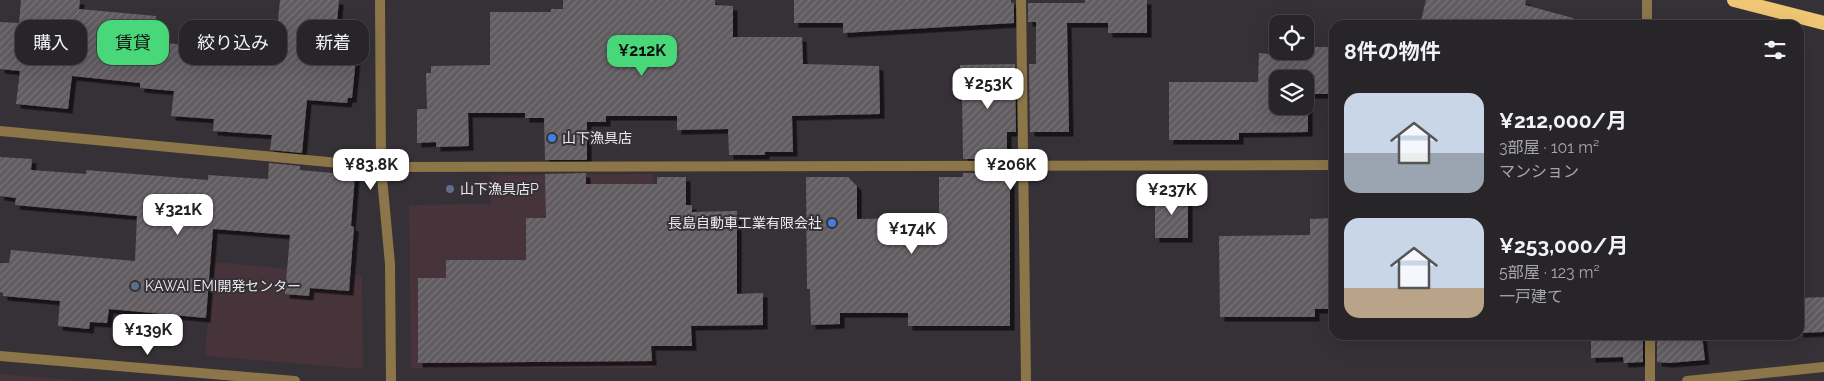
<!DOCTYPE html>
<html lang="ja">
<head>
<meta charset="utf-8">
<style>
	body { margin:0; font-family:Raleway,"Noto Sans JP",sans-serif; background:#302d30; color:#f1f3f6; height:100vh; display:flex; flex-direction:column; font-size:19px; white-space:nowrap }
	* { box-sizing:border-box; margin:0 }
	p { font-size:16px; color:#a5a5a8 }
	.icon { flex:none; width:28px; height:28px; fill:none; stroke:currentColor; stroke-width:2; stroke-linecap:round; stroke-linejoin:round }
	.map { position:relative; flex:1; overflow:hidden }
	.panel { position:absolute; left:1329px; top:20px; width:475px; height:320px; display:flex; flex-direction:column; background:#282528; border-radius:15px; box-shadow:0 5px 20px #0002,0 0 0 1px #444245 }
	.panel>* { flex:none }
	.banner { position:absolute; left:15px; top:20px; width:475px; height:45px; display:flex; gap:10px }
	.buttons { position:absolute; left:1269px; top:15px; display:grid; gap:10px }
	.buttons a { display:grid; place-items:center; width:45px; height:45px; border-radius:10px; background:#282528; box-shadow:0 5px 20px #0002,0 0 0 1px #444245; font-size:25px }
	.price { position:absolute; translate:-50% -42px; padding:0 11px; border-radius:10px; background:#fff; color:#222; font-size:16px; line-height:32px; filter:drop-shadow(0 1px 2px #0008) }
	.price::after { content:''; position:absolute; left:50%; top:30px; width:15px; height:11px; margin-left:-8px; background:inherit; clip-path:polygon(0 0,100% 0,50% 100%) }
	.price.current { background:#48d779; color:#111 }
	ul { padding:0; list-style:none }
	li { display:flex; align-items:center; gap:15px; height:125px; padding:0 15px }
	li span { display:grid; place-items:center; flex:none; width:140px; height:100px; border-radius:15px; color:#555 }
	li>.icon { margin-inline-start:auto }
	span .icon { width:60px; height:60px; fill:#fffc; stroke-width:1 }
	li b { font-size:21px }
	h2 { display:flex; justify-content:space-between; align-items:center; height:60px; padding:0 15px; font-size:21px }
	.pill { padding:0 18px; border-radius:15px; background:#282528; box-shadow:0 5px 20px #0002,0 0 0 1px #444245; font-size:18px; line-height:45px }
	.pill.current { background:#48d779; color:#111 }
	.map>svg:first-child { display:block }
</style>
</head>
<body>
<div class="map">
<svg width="1824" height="381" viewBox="0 0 1824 381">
	<defs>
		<pattern id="building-hatch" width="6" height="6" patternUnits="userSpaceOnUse" patternTransform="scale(1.25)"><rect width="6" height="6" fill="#615c61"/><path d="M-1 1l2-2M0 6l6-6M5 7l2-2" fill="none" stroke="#787378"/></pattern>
		<filter id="shadow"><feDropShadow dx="4.5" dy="4.5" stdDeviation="0" flood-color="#0009"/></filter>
	</defs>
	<rect width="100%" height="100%" fill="#353136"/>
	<g fill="#47343b">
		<path d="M653,174L655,368H411L409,205L491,204V175Z"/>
		<path d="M213,262L362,275L363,369L205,356Z"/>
		<path d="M0,374L84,381H0Z"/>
	</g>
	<g fill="url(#building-hatch)" fill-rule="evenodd" filter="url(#shadow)">
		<path d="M21,0H80L79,9L156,16L153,41L156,42L196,46V42L275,50L280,0H339L334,56L356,58L352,98H348L347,103L307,100L302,153L270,150L272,135L213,131L214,119L171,116L174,91L140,88V83L72,76L68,109L16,104L20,71L0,69V22L19,23Z"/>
		<path d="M563,0H715V5L733,6V37H802L803,64L879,66L880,114L792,116L793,152H765V155H729L728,129L677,130V116H606V122H587V160H545L544,118H525V113H468L469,146L436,147V142L417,143V109H427L426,73H431V66L490,65V12H551V9H563Z"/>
		<path d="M794,0H1011V3H1014V23L843,33V23H794Z"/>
		<path d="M1085,0H1147V33H1108V23H1067L1069,132H1030L1029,64H1036V22H1028V3H1085Z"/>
		<path d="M1426,0H1526L1525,5L1573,18L1572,25H1420Z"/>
		<path d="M1269,34H1278V51H1305V34L1306,47H1334V94H1308V132L1239,133V140H1169V82H1258L1259,53L1269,54ZM1278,79H1305V106H1278Z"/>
		<path d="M1015,64L1016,132H1007V159H963L962,95H961L960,65Z"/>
		<path d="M0,157L32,159L31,170L86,174V170L208,180V175L268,179L269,163L300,166V170L355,175L351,226L354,227L349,291L310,288L309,296L285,294L290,235L213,229L206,318L109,309L107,323L90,322L89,329L58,326L60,301L3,296V293L0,292V263H9L11,250L135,261L137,216L15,205L16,198L0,196Z"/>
		<path d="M586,173V184H657V177H686V205H692V212L737,211V294L763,293V325L691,326L692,346H651L652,361L418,363V278H446V260H526V218H546L545,174Z"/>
		<path d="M963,173H1007V179H1010V326H908V313H840V324L811,325L810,289H807L806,177H848L857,186V219L939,218V177H963Z"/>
		<rect x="1155" y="193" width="33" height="45"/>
		<path d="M1334,218V309H1315V317H1220L1219,236L1310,235V219Z"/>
		<path d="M1824,297V332L1799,333V298Z"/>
		<path d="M1591,335H1643V362L1624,363L1623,357L1591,358Z"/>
		<path d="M1657,335H1702L1705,360L1668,363L1657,362Z"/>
	</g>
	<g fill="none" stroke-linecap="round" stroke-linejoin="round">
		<g stroke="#8c7549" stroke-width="10">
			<path d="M1021,0L1026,381"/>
			<path d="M1647,0V25"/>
			<path d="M0,131L381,167L1334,165"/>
			<path d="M1650,335V381"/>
		</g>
		<g stroke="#8c7549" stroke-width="10">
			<path d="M380,0L381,167L390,264L391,381"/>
			<path d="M0,356L295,381"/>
			<path d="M1687,381L1824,367"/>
		</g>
		<path stroke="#eec674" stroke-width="14" d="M1734,0L1824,23"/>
	</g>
	<g fill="#3f7fe0" stroke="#353136" stroke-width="2">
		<circle cx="552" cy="138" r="5"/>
		<circle cx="832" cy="223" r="5"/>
	</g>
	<g fill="#5c6f8a" stroke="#353136" stroke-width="2">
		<circle cx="450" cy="189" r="5"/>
		<circle cx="135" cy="286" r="5"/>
	</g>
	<g text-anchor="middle" stroke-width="4" stroke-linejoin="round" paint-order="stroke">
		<g font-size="14" fill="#ece9ec" stroke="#353136" text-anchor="start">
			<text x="562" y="143">山下漁具店</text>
			<text x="460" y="194">山下漁具店P</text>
			<text x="822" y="228" text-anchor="end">長島自動車工業有限会社</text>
			<text x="145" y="291">KAWAI EMI開発センター</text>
		</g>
	</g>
</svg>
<div class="buttons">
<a><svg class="icon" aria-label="locate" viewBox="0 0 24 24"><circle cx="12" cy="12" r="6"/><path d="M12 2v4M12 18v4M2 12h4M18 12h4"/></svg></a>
<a><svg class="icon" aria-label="layers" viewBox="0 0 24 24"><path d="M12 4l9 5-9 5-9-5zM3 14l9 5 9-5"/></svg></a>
</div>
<b class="price current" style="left:642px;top:77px">¥212K</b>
<b class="price" style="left:988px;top:110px">¥253K</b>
<b class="price" style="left:371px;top:191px">¥83.8K</b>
<b class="price" style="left:1011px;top:191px">¥206K</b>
<b class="price" style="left:1172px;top:216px">¥237K</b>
<b class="price" style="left:178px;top:236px">¥321K</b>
<b class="price" style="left:912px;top:255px">¥174K</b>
<b class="price" style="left:148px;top:356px">¥139K</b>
<div class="banner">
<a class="pill">購入</a>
<a class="pill current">賃貸</a>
<a class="pill">絞り込み</a>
<a class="pill">新着</a>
</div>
<section class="panel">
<h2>8件の物件<svg class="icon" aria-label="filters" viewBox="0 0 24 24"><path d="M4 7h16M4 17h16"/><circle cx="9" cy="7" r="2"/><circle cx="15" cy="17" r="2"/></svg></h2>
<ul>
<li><span style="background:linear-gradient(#c9d6e8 60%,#9aa5b1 0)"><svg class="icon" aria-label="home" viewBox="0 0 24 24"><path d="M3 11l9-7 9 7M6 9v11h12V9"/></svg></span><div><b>¥212,000/月</b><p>3部屋 · 101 m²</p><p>マンション</p></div></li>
<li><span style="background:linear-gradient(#c9d6e8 70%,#b9a48a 0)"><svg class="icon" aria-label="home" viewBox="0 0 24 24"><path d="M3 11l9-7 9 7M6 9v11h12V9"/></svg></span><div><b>¥253,000/月</b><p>5部屋 · 123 m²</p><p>一戸建て</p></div></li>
</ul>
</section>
</div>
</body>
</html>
